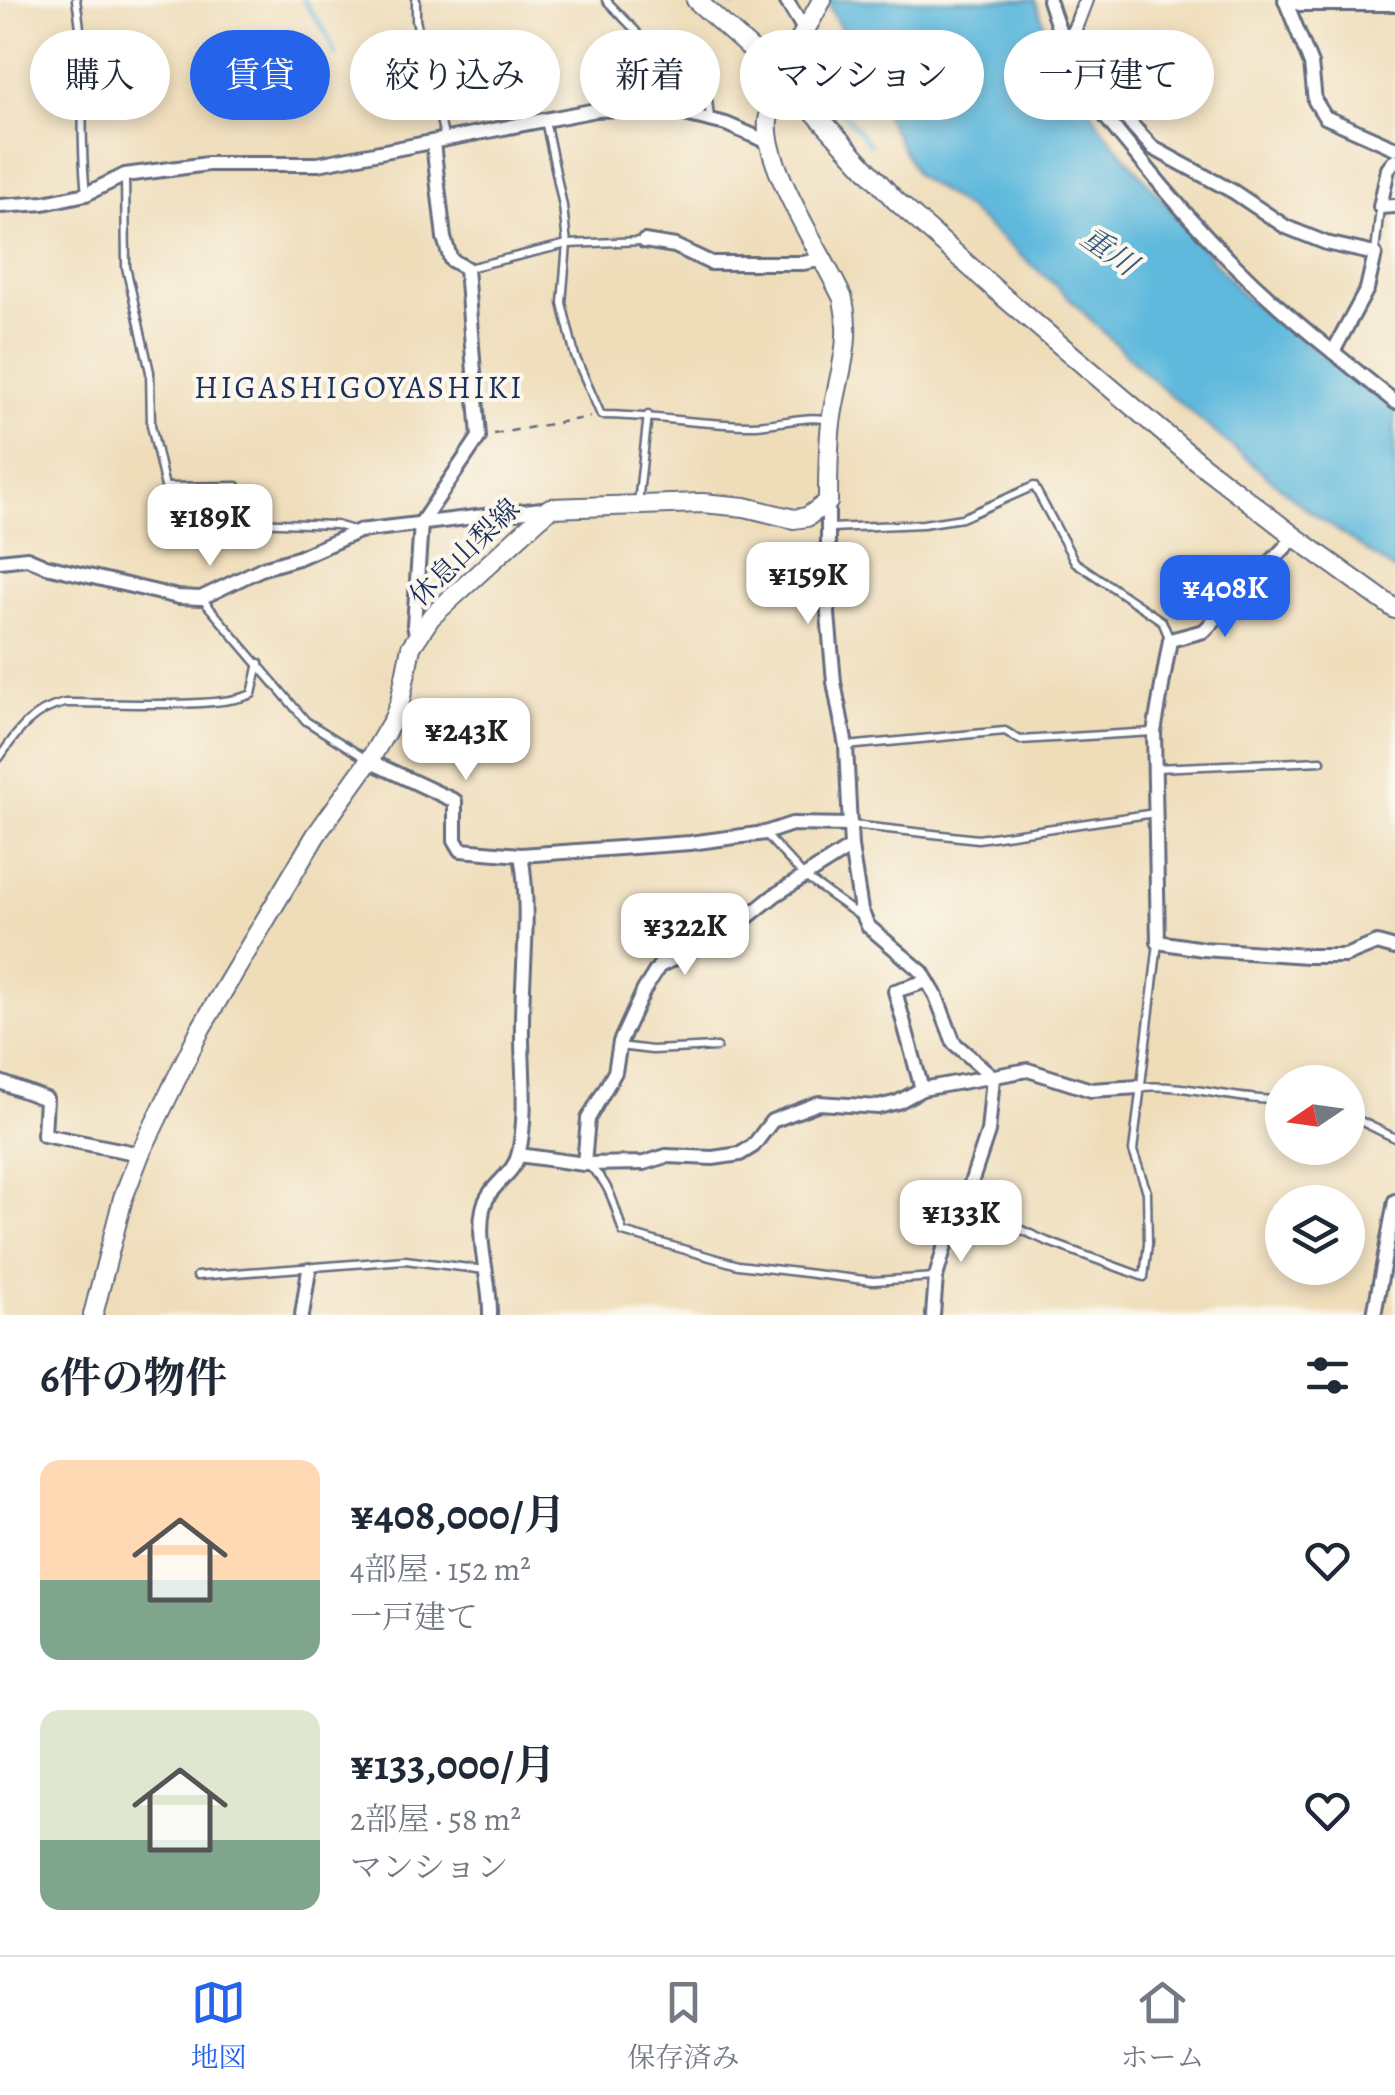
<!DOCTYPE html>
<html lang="ja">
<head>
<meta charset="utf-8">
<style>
	body { margin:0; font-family:Alegreya,"Noto Serif JP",serif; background:#f6f6f7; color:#1f2937; height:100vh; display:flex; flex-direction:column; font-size:38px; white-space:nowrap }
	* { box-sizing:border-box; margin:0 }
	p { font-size:32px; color:#747a83 }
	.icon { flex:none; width:55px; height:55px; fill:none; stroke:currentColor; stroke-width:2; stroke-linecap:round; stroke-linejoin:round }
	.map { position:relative; height:1315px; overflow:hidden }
	.panel { display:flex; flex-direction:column; background:#fff; flex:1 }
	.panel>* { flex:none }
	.banner { position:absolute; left:30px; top:30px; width:1335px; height:90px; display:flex; gap:20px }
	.needle { width:65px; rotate:257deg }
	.fabs { position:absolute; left:1265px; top:1065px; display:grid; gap:20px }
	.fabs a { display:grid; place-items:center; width:100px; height:100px; border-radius:50%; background:#fff; box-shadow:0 5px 15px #0003; font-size:50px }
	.price { position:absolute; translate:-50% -85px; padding:0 22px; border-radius:20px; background:#fff; color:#222; font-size:32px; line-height:65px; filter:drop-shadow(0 2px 5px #0008) }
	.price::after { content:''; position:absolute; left:50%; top:60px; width:30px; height:22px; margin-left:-15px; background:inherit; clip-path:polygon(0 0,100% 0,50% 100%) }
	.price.active { background:#2563eb; color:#fff }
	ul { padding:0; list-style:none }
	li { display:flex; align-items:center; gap:30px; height:250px; padding:0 40px }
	li span { display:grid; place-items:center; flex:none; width:280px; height:200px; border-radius:20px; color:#555 }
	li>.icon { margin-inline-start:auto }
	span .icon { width:120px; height:120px; fill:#fffc; stroke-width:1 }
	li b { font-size:42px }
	h2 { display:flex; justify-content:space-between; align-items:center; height:120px; padding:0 40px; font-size:42px }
	.tag { padding:0 35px; border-radius:45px; background:#fff; box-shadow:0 5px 15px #0003; font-size:35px; line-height:90px }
	.tag.active { background:#2563eb; color:#fff }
	.tab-bar { display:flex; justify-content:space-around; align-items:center; height:140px; border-top:2px solid #e0e1e3; background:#fff; font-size:28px; color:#747a83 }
	.tab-bar a { display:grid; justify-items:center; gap:5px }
	.tab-bar .active { color:#2563eb }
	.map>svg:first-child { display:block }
</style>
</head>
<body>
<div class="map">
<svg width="1395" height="1315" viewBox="0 0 1395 1315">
	<rect width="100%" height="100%" fill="#fbf7ec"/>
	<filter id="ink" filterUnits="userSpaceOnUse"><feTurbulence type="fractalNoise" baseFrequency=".01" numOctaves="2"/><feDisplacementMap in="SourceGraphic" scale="20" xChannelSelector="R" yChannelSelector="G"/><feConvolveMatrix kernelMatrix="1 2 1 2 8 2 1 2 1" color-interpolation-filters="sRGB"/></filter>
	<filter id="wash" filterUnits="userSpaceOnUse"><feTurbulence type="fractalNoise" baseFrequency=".0048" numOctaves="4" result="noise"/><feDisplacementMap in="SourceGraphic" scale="40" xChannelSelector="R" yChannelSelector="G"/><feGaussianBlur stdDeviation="2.25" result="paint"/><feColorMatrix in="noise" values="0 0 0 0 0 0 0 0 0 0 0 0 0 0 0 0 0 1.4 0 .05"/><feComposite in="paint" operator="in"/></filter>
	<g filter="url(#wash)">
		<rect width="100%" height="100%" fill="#efddba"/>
		<path fill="#5fb9dd" stroke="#3d749e" stroke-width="2.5" d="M826,0H1035L1047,32L1100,126L1243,296L1395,409V571L1304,507L1148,376L1061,290L967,209L916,175Z"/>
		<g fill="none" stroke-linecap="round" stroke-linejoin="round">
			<g stroke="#5fb9dd" stroke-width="4">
				<path d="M303,0L327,34L336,56"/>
				<path d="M728,0L735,6"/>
				<path d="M827,93L870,145"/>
			</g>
		</g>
	</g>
	<g filter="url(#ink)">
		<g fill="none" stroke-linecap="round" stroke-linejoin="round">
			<defs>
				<g id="lane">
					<path d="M76,0C88,64 78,128 86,193"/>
					<path d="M416,0V20L445,140"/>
					<path d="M606,0L635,30L673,85L708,99L710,119"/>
					<path d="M545,120L563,206L567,244L562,303L575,356L601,415C652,415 702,425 752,425C778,425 806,414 830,420"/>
					<path d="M125,175L126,267L150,372L151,425L165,487L237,486L245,519L252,522L336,525L353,530"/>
					<path d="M1375,253L1380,207"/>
					<path d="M468,268L567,244L643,241"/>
					<path d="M638,503L648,415"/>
					<path d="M830,528L923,524L962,518L1034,486L1075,562L1162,621L1170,640"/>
					<path d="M203,600L306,721L368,760"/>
					<path d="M846,746L1005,731L1020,740L1153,732"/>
					<path d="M0,757C18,730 33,710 65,703C110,702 216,710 252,694L259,663"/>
					<path d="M1156,768L1321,761"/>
					<path d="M852,825L978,839L1155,813"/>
					<path d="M765,834L805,877L861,917"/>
					<path d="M619,1046L652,1050L717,1047"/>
					<path d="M1140,1087C1188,1083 1234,1101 1282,1100"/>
					<path d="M1348,1115L1395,1138"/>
					<path d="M589,1167C610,1181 615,1208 623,1232L738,1265L873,1281L935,1277"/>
					<path d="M964,1204L1046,1241L1144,1277L1148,1244L1147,1192L1133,1151L1158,943"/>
					<path d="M197,1276L405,1260L485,1270"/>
				</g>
				<g id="street">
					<path d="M786,0L805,31"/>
					<path d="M1049,0C1057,25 1067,55 1080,78C1096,107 1118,133 1139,158C1200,234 1257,292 1333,352"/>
					<path d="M1285,0L1311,64L1315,101L1325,117L1395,148"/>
					<path d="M1286,0L1300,4H1395"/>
					<path d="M1068,47L1086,0"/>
					<path d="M1103,113H1121L1153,148L1234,192L1286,227L1326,243L1375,254L1367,289L1333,352L1395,402"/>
					<path d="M1395,160L1388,169L1380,207L1395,206"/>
					<path d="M0,206L44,203L86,194L125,175L208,164H318L596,110L660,108L726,124L768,142"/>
					<path d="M644,241L675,246L711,263H803L825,259"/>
					<path d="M828,502V614L834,682L846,746L851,847L861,910L868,926L922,972L936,996L954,1043L993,1077"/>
					<path d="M1295,537L1204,631L1170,640L1154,732L1158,942L1203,949L1307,956H1345L1377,943L1395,948"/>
					<path d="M0,561L27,558L46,566L178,597L201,598L263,568L298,558L359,531L550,508"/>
					<path d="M417,637L414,625L421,523L479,437L466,268L451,260L444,238L433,143"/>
					<path d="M369,761L455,801V840L461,850L521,855L690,843L765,833L792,824L851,825"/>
					<path d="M0,1082L46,1099L44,1135L140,1154"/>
					<path d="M922,1089L895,991L927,981"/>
					<path d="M519,1155L584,1164L644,1163L666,1156L713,1158L740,1154L753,1146L772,1121L819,1103L878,1107L898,1102L922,1089L1028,1070L1091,1090L1139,1087"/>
					<path d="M584,1164L588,1119L615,1072L620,1042L644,990L659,966L730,931L775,895L851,847"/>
					<path d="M302,1315L309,1270"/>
					<path d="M490,1315C491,1280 476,1244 483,1209C488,1184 515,1176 519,1152C528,1110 521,1066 522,1023C522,968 531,910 521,855"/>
					<path d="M933,1315L936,1277L951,1224L964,1204L988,1132L993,1077"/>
					<path d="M1374,1315L1395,1201"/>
				</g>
				<g id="secondary">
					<path d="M696,0L782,77L895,200L1005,298L1198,462L1295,537L1395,609"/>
					<path d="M93,1315L123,1198L140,1154L201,1028L316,835L369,761L394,718L400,702L411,647L431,617L550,508L702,503L745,507L794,519L807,517L828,502C828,475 828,449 831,423C837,377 853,346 843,299C823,255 763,165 768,121C774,79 802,37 822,0"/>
				</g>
			</defs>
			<use href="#lane" stroke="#656c7e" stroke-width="11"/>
			<use href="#street" stroke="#656c7e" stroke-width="18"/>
			<use href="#secondary" stroke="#656c7e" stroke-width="22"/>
			<path stroke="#656c7e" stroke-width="2.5" stroke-dasharray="8 8" stroke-linecap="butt" d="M494,434L590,417"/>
			<use href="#lane" stroke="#fff" stroke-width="6"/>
			<use href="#street" stroke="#fff" stroke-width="12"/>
			<use href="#secondary" stroke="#fff" stroke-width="18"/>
		</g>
	</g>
	<g text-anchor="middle" stroke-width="8" stroke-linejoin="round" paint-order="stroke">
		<g font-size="28" fill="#1b2f5e" stroke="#fbf7ec">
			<text transform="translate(464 552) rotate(-44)" y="10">休息山梨線</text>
		</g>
		<g font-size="30" font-style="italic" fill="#2f5884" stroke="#fbf7ec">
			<text transform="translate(1109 251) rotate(35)" y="10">重川</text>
		</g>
		<g font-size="32" letter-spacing="2.5" fill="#1b2f5e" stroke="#fbf7ec">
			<text x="359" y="398">HIGASHIGOYASHIKI</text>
		</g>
	</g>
</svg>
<div class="fabs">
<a><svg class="needle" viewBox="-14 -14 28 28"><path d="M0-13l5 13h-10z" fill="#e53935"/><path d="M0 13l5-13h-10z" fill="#747a83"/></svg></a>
<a><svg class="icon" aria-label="layers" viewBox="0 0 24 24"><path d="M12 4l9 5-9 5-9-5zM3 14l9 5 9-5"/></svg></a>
</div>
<b class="price" style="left:210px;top:569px">¥189K</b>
<b class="price" style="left:808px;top:627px">¥159K</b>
<b class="price active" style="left:1225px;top:640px">¥408K</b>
<b class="price" style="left:466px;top:783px">¥243K</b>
<b class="price" style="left:685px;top:978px">¥322K</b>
<b class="price" style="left:961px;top:1265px">¥133K</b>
<div class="banner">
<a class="tag">購入</a>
<a class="tag active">賃貸</a>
<a class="tag">絞り込み</a>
<a class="tag">新着</a>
<a class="tag">マンション</a>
<a class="tag">一戸建て</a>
</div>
</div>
<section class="panel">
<h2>6件の物件<svg class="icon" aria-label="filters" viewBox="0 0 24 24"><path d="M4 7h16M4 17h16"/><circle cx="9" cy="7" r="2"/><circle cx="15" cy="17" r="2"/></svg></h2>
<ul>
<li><span style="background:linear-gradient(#ffd9b3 60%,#7fa58c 0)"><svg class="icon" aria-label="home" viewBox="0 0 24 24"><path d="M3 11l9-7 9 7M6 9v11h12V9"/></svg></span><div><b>¥408,000/月</b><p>4部屋 · 152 m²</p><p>一戸建て</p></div><svg class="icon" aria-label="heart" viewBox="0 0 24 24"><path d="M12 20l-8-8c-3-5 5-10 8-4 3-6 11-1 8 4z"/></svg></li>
<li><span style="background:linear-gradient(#dfe7d0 65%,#7fa58c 0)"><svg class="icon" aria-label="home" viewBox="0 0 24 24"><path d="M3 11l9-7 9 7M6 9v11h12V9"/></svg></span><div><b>¥133,000/月</b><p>2部屋 · 58 m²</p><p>マンション</p></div><svg class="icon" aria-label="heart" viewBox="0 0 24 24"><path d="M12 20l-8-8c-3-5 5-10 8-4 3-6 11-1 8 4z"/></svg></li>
</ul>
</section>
<nav class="tab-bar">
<a class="active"><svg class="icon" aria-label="map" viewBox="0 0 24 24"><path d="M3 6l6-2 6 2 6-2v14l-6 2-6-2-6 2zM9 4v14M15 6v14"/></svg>地図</a>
<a><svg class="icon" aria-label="saved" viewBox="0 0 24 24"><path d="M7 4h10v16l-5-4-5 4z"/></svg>保存済み</a>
<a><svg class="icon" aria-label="home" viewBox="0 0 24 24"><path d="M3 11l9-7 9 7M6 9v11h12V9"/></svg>ホーム</a>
</nav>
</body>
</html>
